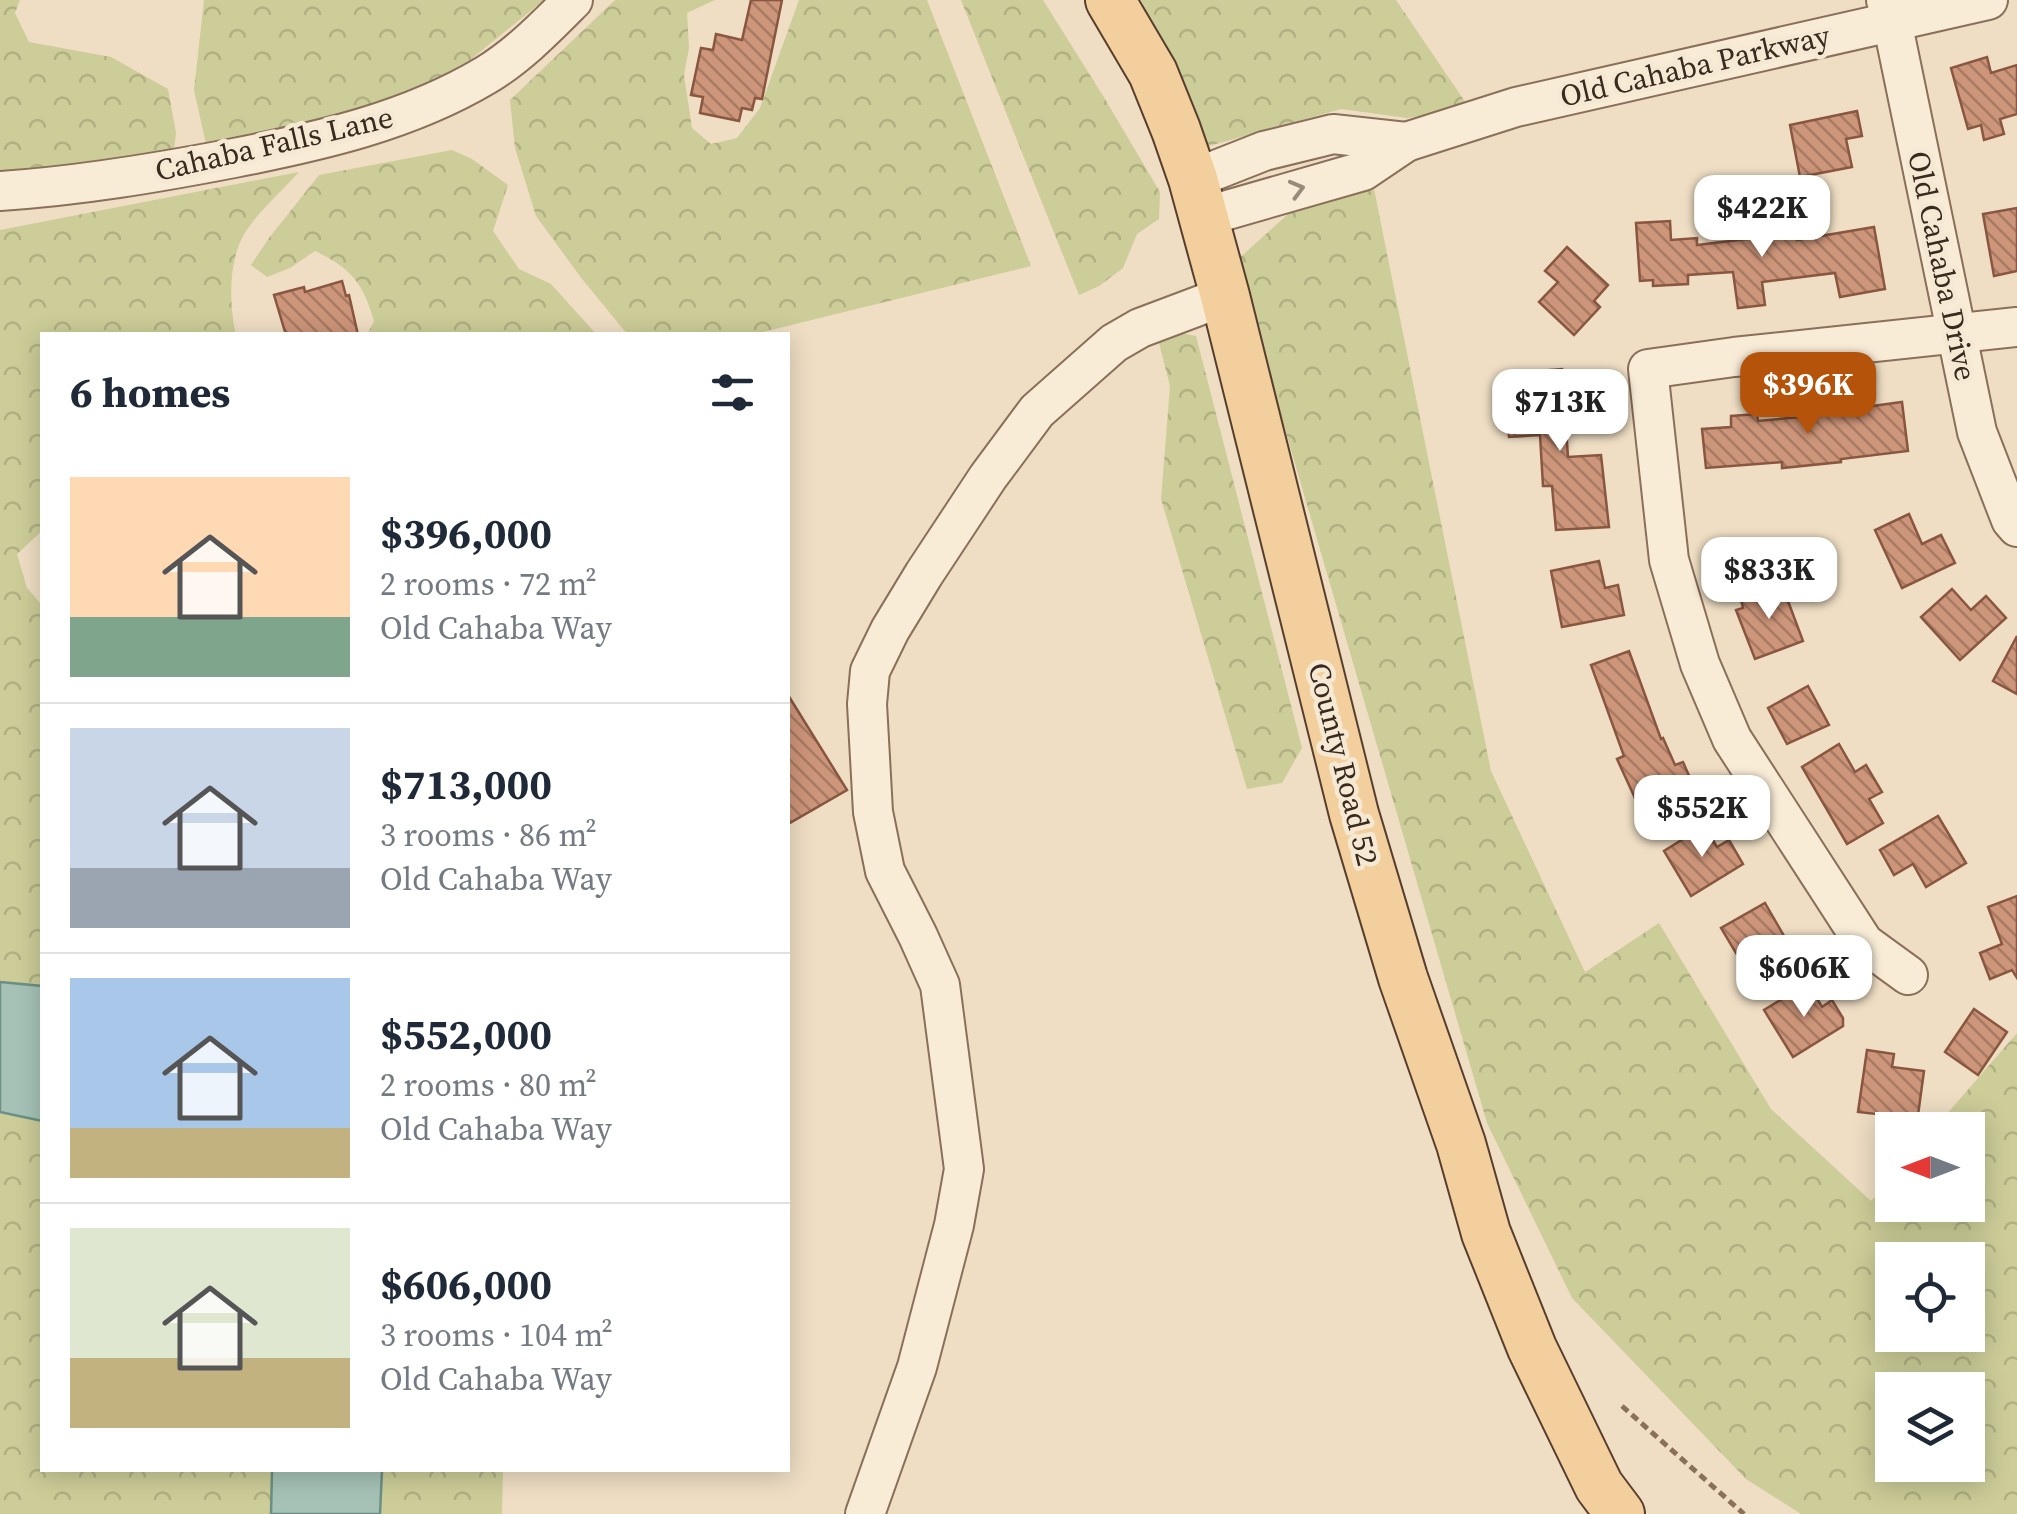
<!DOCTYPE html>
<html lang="en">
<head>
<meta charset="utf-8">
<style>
	body { margin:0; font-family:"Source Serif 4",serif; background:#f2f2f3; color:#1f2937; height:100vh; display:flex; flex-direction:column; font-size:38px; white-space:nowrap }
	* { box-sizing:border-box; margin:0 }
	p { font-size:32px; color:#747a83 }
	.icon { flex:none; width:55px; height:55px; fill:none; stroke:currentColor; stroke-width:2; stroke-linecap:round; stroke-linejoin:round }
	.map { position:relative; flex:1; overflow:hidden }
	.details { position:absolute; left:40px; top:332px; width:750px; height:1140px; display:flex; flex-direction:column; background:#fff; border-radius:0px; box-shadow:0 5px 25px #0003 }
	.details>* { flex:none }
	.needle { width:65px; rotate:270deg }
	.tools { position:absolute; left:1875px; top:1112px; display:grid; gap:20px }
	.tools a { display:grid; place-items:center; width:110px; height:110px; border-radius:0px; background:#fff; box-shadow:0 5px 25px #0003; font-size:50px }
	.price { position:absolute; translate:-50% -85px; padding:0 22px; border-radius:20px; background:#fff; color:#222; font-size:32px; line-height:65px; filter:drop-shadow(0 2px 5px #0008) }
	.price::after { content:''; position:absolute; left:50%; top:60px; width:30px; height:22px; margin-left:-15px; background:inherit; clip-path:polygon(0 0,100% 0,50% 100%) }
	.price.current { background:#b45309; color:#fff }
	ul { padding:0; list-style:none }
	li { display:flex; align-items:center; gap:30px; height:250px; padding:0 30px }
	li+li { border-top:2px solid #e0e1e3 }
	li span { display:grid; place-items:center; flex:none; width:280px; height:200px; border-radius:0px; color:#555 }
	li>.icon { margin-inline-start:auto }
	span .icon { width:120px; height:120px; fill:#fffc; stroke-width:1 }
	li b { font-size:42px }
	h2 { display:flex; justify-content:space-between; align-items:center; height:120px; padding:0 30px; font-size:42px }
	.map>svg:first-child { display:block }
</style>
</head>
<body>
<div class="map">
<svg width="2017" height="1514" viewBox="0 0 2017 1514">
	<defs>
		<pattern id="forest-crowns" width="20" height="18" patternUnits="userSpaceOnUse" patternTransform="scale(2.5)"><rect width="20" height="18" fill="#cccd98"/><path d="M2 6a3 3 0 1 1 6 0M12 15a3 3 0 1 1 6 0" fill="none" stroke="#b0b083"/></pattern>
		<pattern id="building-back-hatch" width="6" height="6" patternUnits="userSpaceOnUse" patternTransform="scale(2.5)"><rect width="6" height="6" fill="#cd9579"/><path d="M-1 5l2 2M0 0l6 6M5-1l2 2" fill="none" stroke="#a77a63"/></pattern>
	</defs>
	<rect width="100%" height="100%" fill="#efdec4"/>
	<g fill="url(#forest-crowns)" fill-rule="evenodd">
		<path d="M0,0H20L15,13L29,42L111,57L168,89L176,133L174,149L151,157L0,177Z"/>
		<path d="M204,0H544L470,60L376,111L208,153L194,90Z"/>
		<path d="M615,0H715L687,13L689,48L684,75L692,128L711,144L737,138L760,108L799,0H927L1031,266L751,335H628L582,279L536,216L515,148L510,100Z"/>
		<path d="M961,0H1043L1105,99L1160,192L1159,219L1137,234L1123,268L1099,286L1079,295Z"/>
		<path d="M1141,0H1396L1470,109L1407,118L1341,109L1209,146Z"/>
		<path d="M452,150L472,159L508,185L493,231L519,269L551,284L597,335H367L374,321C363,283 351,268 315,251L290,268L267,277L251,265L269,238L319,175Z"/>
		<path d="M299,172C283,190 257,213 245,233C228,260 229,305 236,335H42V531L17,554L27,588L42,605V986L0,982V230Z"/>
		<path d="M1372,179L1491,771L1585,972L1659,923L1771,1109L1871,1201L1892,1177V1205H1968V1130H1933L2017,1033V1514H1801L1746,1479L1572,1298L1487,1123L1236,261L1288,214ZM1892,1260H1968V1335H1892ZM1892,1390H1968V1465H1892Z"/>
		<path d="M1170,331L1196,336L1302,748L1282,783L1247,789L1161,499L1170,386L1158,339Z"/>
		<path d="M0,1112L42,1121V1470H272L271,1514H0Z"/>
		<path d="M382,1470H503L502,1514H380Z"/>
	</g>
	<g fill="#a6c2b7" stroke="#6c9084" stroke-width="2.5">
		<path d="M0,982L42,986V1121L0,1112Z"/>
		<path d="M272,1470H382L380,1514H271Z"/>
	</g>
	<g fill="url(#building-back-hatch)" stroke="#895640" stroke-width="2.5">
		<path d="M751,0H782L762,99L755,98L752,110L742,108L739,121L700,113L703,97L691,95L701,48L713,50L716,34L742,40Z"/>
		<path d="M1987,57L1991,73L2017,65V114L2000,119L2004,134L1984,140L1981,125L1968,129L1951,68Z"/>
		<path d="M1857,111L1862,136L1846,139L1852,167L1800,177L1790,125Z"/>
		<path d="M2017,208V271L1994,276L1983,214Z"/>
		<path d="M1670,221L1671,240L1697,238V245L1796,233L1797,240L1874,227L1885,289L1840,297L1835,273L1762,282L1765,305L1738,308L1733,272L1688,275V284L1653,286V280L1640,281L1636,223Z"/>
		<path d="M1567,247L1608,285L1594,301L1600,307L1574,335L1539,302L1558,282L1545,271Z"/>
		<path d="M342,281L346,296L349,295L358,335H286L274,295L304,287L305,292Z"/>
		<path d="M1562,369L1568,457L1601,455L1609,527L1556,530L1552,486H1543L1540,435L1509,437L1506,402L1527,400L1525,372Z"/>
		<path d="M1902,402L1908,451L1841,459V462L1782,468V462L1706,468L1702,429L1731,427V416L1757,414L1758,421L1811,416L1810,407L1836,405V411Z"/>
		<path d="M1909,514L1922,544L1941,535L1955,563L1902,588L1875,530Z"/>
		<path d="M1599,561L1605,588L1618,585L1624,615L1562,627L1551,571Z"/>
		<path d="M1782,585L1803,641L1755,659L1736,610L1743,608L1741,600Z"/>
		<path d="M1952,589L1971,610L1986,596L2006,618L1960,660L1921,617Z"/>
		<path d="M2017,636V694L1993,681Z"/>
		<path d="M1629,651L1661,739L1663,738L1675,765L1683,762L1694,787L1641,811L1617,759L1624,756L1591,665Z"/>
		<path d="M1808,686L1829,725L1787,744L1768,708Z"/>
		<path d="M788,695L847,790L788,824Z"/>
		<path d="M1839,744L1855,772L1866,765L1882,792L1869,799L1883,823L1847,844L1802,767Z"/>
		<path d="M1938,816L1966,863L1926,887L1913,864L1894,875L1880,850Z"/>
		<path d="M1704,826L1717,847L1729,840L1743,864L1691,896L1664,851Z"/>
		<path d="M2017,896V978L2012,970L1990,979L1980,953L2002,944L1988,907Z"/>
		<path d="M1765,903L1788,943L1745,968L1721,928Z"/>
		<path d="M1808,983L1822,1007L1832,1000L1843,1018V1026L1793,1057L1764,1010Z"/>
		<path d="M1974,1009L2007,1032L1978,1075L1945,1052Z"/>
		<path d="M1867,1050L1894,1054L1892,1067L1924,1071L1916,1130H1883L1886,1115L1858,1112Z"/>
	</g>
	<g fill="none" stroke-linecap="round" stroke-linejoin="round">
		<defs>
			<g id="minor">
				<path d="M1886,0L1892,21L1977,432L2011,520L2017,527"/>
				<path d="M1406,142L1516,107L1988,0"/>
				<path d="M1193,179L1264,151L1333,134L1406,142L1363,171L1203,217"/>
				<path d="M0,191C79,186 156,173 234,158C321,141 409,121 486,75C519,55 546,27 573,0"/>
				<path d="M1908,975L1864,943L1732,739L1700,664L1669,560L1648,369L1734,357L2017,327"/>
				<path d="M865,1514L917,1367L954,1225L964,1169L940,985L918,936L885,871L873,812L867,704L870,671L890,630L924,574L988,477L1037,411L1114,343L1140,328L1225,296"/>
			</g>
			<path id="major" d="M1110,0L1153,73L1176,130L1193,179L1225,296L1354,814L1403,978L1461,1144L1486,1233L1532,1348L1599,1486L1620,1514"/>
		</defs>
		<use href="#minor" stroke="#8a6f5a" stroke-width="42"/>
		<use href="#major" stroke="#573e2e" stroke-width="52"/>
		<path stroke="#8a6f5a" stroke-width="5" stroke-dasharray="8 5" stroke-linecap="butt" d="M1622,1406L1744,1514"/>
		<use href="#minor" stroke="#f9ecd7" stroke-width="38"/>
		<use href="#major" stroke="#f2cf9c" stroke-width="48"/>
	</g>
	<defs><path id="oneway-chevron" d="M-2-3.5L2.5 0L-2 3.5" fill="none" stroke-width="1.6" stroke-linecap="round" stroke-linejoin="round" transform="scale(2.5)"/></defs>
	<use stroke="#998a7a" href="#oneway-chevron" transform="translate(1297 189) rotate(-15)"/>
	<g text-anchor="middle" stroke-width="9" stroke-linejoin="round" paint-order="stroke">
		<g font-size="30" fill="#39291e" stroke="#f6e9d4">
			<text transform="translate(1695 66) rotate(-13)" y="10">Old Cahaba Parkway</text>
			<text transform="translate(274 144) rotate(-13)" y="10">Cahaba Falls Lane</text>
			<text transform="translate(1942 266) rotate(78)" y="10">Old Cahaba Drive</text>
			<text transform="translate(1343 764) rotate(76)" y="10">County Road 52</text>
		</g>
	</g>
</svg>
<div class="tools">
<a><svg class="needle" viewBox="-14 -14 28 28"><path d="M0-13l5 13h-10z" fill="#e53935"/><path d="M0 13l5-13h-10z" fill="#747a83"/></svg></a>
<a><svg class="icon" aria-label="locate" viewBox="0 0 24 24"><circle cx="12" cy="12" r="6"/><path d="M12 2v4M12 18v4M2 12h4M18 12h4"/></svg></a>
<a><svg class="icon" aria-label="layers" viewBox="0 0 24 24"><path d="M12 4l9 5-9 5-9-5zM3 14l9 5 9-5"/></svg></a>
</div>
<b class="price" style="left:1762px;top:260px">$422K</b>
<b class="price current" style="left:1808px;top:437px">$396K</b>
<b class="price" style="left:1560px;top:454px">$713K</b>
<b class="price" style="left:1769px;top:622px">$833K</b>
<b class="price" style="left:1702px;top:860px">$552K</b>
<b class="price" style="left:1804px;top:1020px">$606K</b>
<section class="details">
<h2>6 homes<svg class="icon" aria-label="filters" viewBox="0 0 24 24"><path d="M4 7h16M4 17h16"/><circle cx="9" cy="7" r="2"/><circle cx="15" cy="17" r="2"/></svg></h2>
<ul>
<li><span style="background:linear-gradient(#ffd9b3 70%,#7fa58c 0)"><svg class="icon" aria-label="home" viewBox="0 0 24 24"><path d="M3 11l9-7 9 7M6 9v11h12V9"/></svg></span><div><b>$396,000</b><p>2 rooms · 72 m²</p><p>Old Cahaba Way</p></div></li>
<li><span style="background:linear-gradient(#c9d6e8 70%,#9aa5b1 0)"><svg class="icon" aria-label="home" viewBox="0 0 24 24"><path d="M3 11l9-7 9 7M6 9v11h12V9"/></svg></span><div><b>$713,000</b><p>3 rooms · 86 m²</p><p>Old Cahaba Way</p></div></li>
<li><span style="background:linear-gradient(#a9c7e8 75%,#c2b280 0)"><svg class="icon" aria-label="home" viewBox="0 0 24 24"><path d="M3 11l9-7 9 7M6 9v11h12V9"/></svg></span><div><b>$552,000</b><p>2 rooms · 80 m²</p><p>Old Cahaba Way</p></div></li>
<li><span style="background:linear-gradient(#dfe7d0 65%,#c2b280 0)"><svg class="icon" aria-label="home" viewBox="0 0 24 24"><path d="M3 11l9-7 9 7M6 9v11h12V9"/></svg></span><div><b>$606,000</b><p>3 rooms · 104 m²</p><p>Old Cahaba Way</p></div></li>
</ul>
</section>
</div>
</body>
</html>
